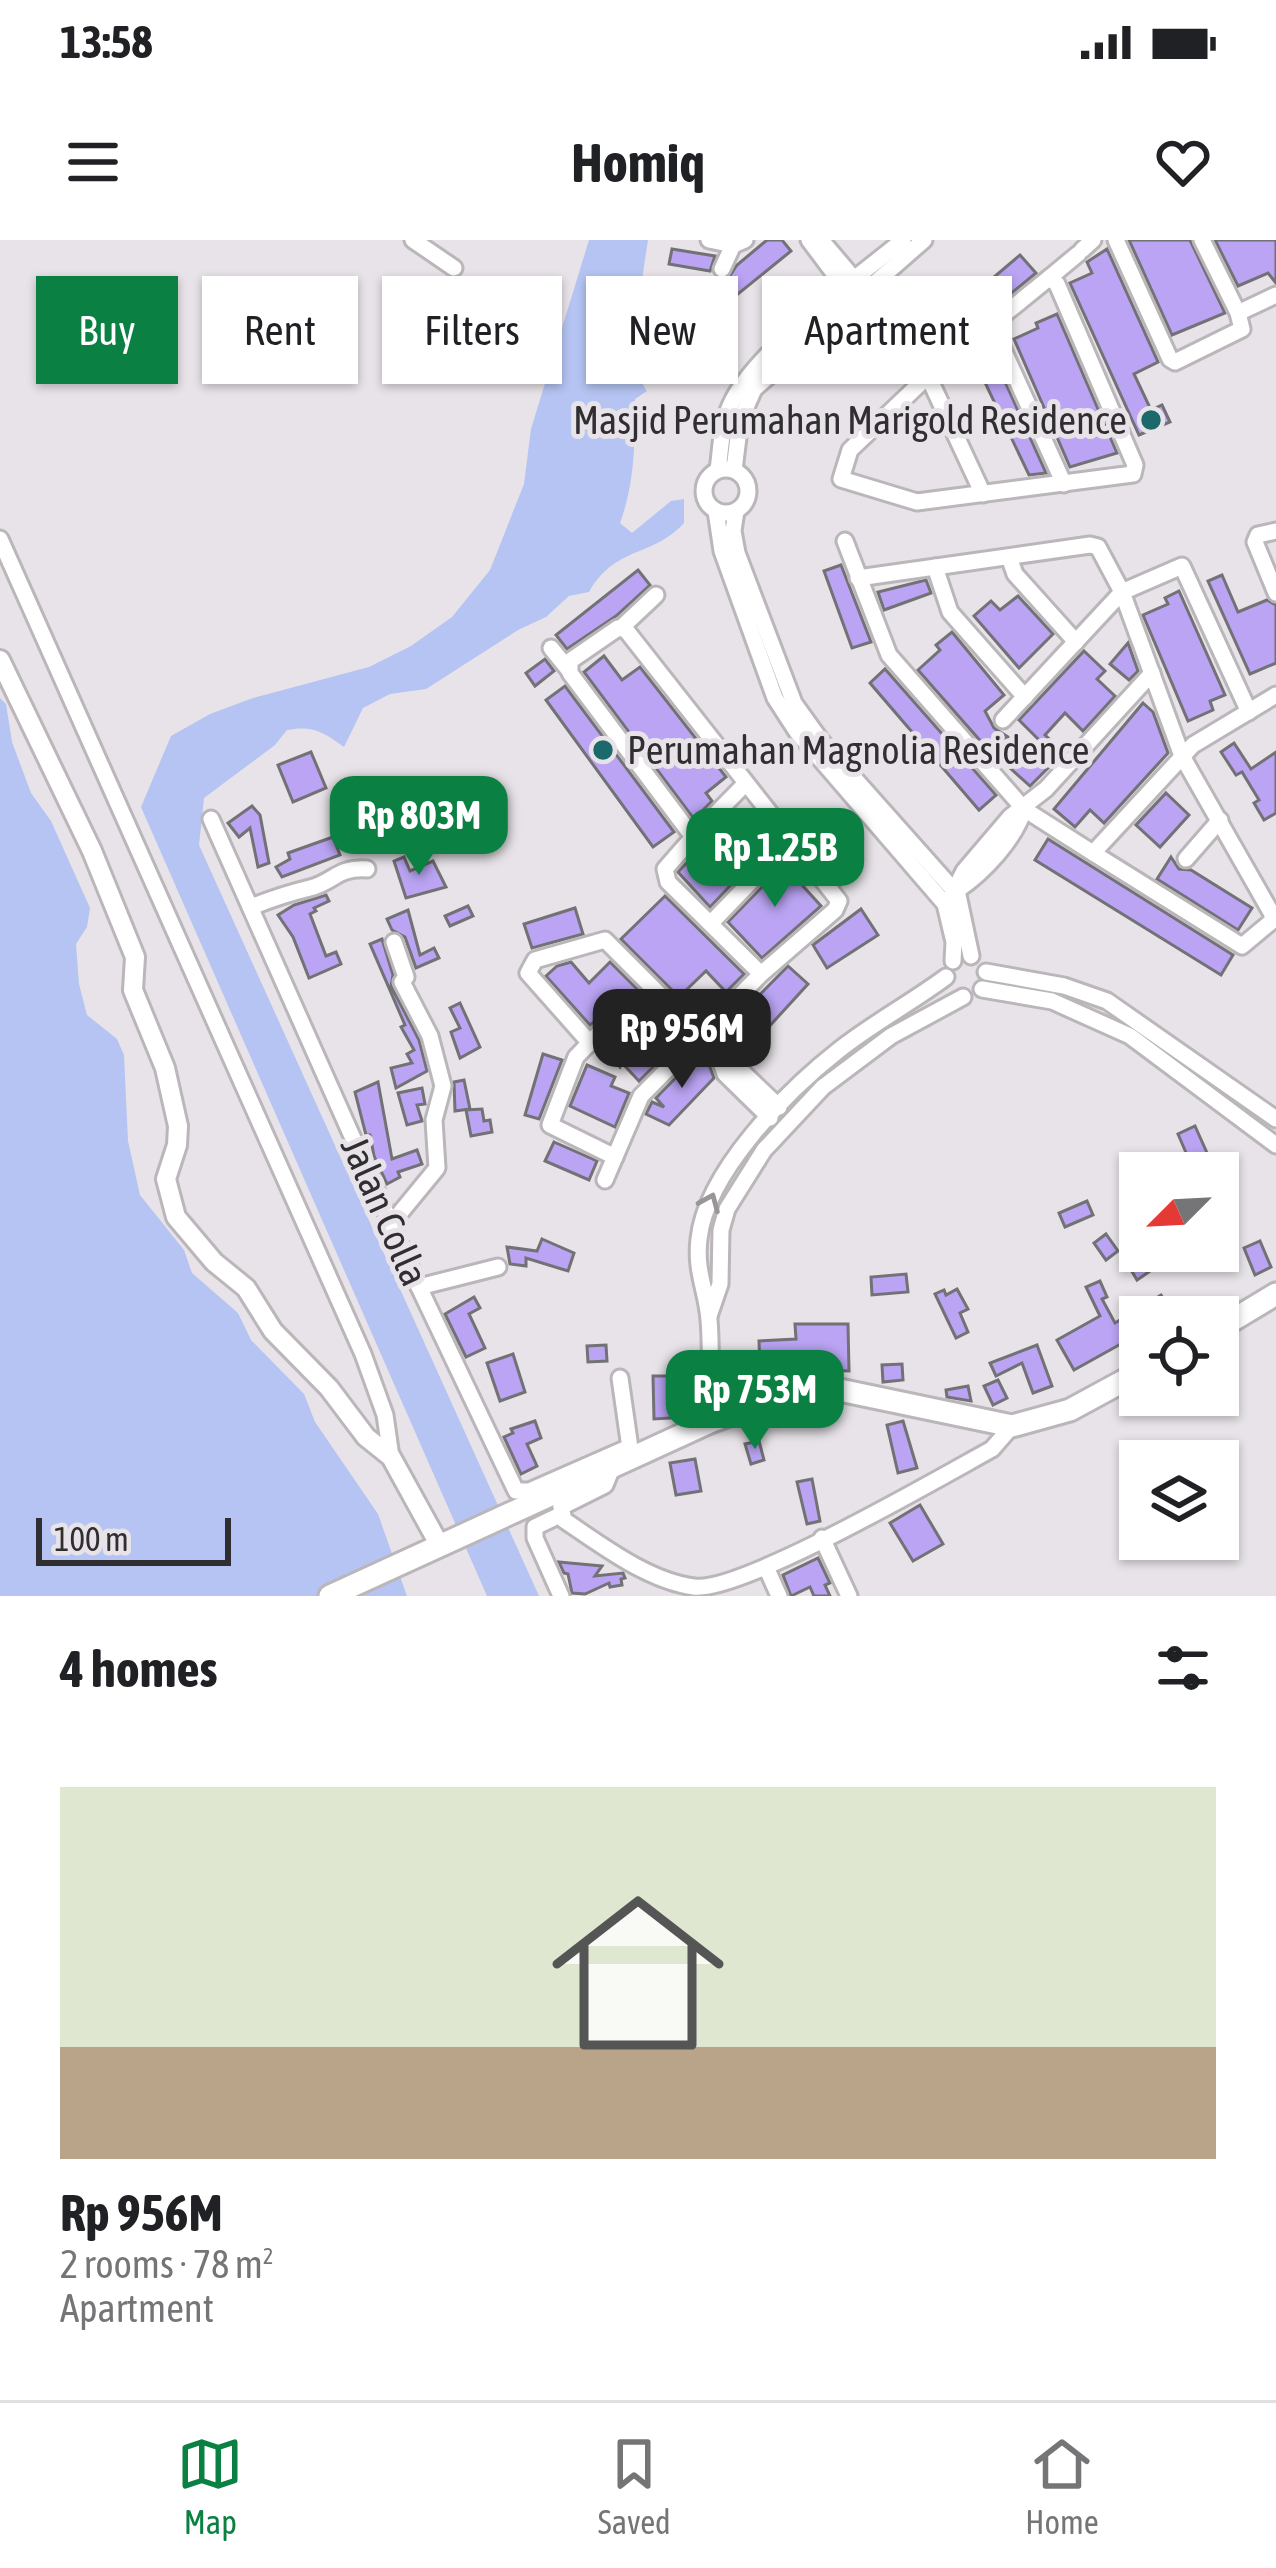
<!DOCTYPE html>
<html lang="en">
<head>
<meta charset="utf-8">
<style>
	body { margin:0; font-family:"Asap Condensed",sans-serif; background:#f2f2f2; color:#202124; height:100vh; display:flex; flex-direction:column; font-size:45px; white-space:nowrap }
	* { box-sizing:border-box; margin:0 }
	p { font-size:39px; color:#757577 }
	.icon { flex:none; width:66px; height:66px; fill:none; stroke:currentColor; stroke-width:2; stroke-linecap:round; stroke-linejoin:round }
	.map { position:relative; height:1356px; overflow:hidden }
	.sheet { display:flex; flex-direction:column; background:#fff; flex:1 }
	.sheet>* { flex:none }
	.top-card { position:absolute; left:36px; top:36px; width:1206px; height:108px; display:flex; gap:24px }
	.needle { width:78px; rotate:246deg }
	.controls { position:absolute; left:1119px; top:912px; display:grid; gap:24px }
	.controls a { display:grid; place-items:center; width:120px; height:120px; border-radius:0px; background:#fff; box-shadow:0 3px 9px #0004; font-size:60px }
	.scale { position:absolute; left:36px; bottom:30px; width:195px; box-sizing:border-box; padding-left:12px; border:6px solid #302e30; border-top:0; font-size:33px; line-height:42px; white-space:nowrap; color:#302e30; -webkit-text-stroke:9px #e7e3e8; paint-order:stroke }
	.price { position:absolute; translate:-50% -102px; padding:0 27px; border-radius:24px; background:#0b8043; color:#fff; font-size:39px; line-height:78px; filter:drop-shadow(0 3px 6px #0008) }
	.price::after { content:''; position:absolute; left:50%; top:72px; width:36px; height:27px; margin-left:-18px; background:inherit; clip-path:polygon(0 0,100% 0,50% 100%) }
	.price.current { background:#222; color:#fff }
	ul { padding:0; list-style:none }
	li { display:grid; align-content:center; gap:24px; height:636px; padding:0 60px }
	li span { display:grid; place-items:center; height:372px; border-radius:0px; color:#555 }
	li>.icon { margin-inline-start:auto }
	span .icon { width:216px; height:216px; fill:#fffc; stroke-width:1 }
	li b { font-size:51px }
	h2 { display:flex; justify-content:space-between; align-items:center; height:144px; padding:0 60px; font-size:51px }
	.pill { padding:0 42px; border-radius:0px; background:#fff; box-shadow:0 3px 9px #0004; font-size:42px; line-height:108px }
	.pill.current { background:#0b8043; color:#fff }
	.status { display:flex; justify-content:space-between; align-items:center; height:84px; padding:0 60px; background:#fff; direction:ltr }
	.status svg { height:33px; fill:currentColor }
	header { display:flex; justify-content:space-between; align-items:center; height:156px; padding:0 60px; background:#fff; font-size:54px; font-weight:700 }
	.dock { display:flex; justify-content:space-around; align-items:center; height:168px; border-top:3px solid #e0e0e0; background:#fff; font-size:33px; color:#757577 }
	.dock a { display:grid; justify-items:center; gap:6px }
	.dock .current { color:#0b8043 }
	.map>svg:first-child { display:block }
</style>
</head>
<body>
<div class="status"><b>13:58</b><svg viewBox="0 0 49 12"><path d="M0 12V9h3v3zM5 12V6h3v6zM10 12V3h3v9zM15 12V0h3v12zM26 1h20v11H26zM47 4h2v5h-2z"/></svg></div>
<header><svg class="icon" aria-label="menu" viewBox="0 0 24 24"><path d="M4 6h16M4 12h16M4 18h16"/></svg>Homiq<svg class="icon" aria-label="heart" viewBox="0 0 24 24"><path d="M12 20l-8-8c-3-5 5-10 8-4 3-6 11-1 8 4z"/></svg></header>
<div class="map">
<svg width="1276" height="1356" viewBox="0 0 1276 1356">
	<rect width="100%" height="100%" fill="#e7e3e8"/>
	<g fill="#b5c4f2">
		<path d="M589,0H648C643,33 627,127 647,151L635,159C635,202 635,242 620,283L632,293L671,261L684,259V283C652,318 616,305 589,352L569,356L546,377L518,390L426,449L390,454L363,468L344,507C324,492 312,485 287,490L275,505L204,558L199,605L539,1356H487L141,567L171,496L210,474L253,458L369,427L411,406L452,377L490,330L524,244L531,189Z"/>
		<path d="M0,458L6,464L12,502L31,553L51,581L90,668L87,687L76,704L79,744L87,775L117,799L124,815L128,901L140,955L184,1010L192,1033L238,1073L251,1100L304,1154L315,1182L378,1274L407,1356H0Z"/>
	</g>
	<g fill="#baa4f3" stroke="#727176" stroke-width="3">
		<path d="M767,0H782L791,11L738,54L727,40L737,25Z"/>
		<path d="M1129,0H1190L1225,73L1172,95Z"/>
		<path d="M1215,0H1276V43L1268,33L1238,46Z"/>
		<path d="M672,9L715,16L710,31L669,24Z"/>
		<path d="M1107,9L1158,122L1134,134L1151,170L1162,165L1170,182L1139,195L1070,43L1092,33L1087,22Z"/>
		<path d="M1020,15L1036,33L963,93L948,76Z"/>
		<path d="M1057,74L1117,213L1070,227L1014,99L1038,88L1036,83Z"/>
		<path d="M997,124L1046,233L1029,235L980,132Z"/>
		<path d="M841,325L871,402L852,408L824,331Z"/>
		<path d="M638,330L650,345L616,376L567,409L556,395Z"/>
		<path d="M1222,335L1238,372L1267,360L1276,365V423L1250,434L1208,341Z"/>
		<path d="M926,340L931,353L884,370L878,352Z"/>
		<path d="M1179,351L1225,455L1210,461L1213,470L1188,481L1143,375L1168,364L1165,358Z"/>
		<path d="M1018,356L1053,394L1019,428L974,376L991,361L1000,370Z"/>
		<path d="M952,392L1004,455L985,471L994,488L1008,497L991,513L918,430L940,410L936,405Z"/>
		<path d="M1128,403L1138,431L1129,440L1110,424Z"/>
		<path d="M1084,411L1105,431L1097,439L1115,456L1083,491L1065,473L1045,495L1064,512L1030,546L1011,529L1039,500L1019,480Z"/>
		<path d="M604,416L622,440L640,427L726,537L706,553L712,561L694,579L584,432Z"/>
		<path d="M545,419L554,431L535,446L526,433Z"/>
		<path d="M885,429L996,555L979,570L870,443Z"/>
		<path d="M565,446L674,592L653,607L546,460Z"/>
		<path d="M1143,463L1153,472L1168,513L1104,583L1090,570L1075,587L1054,569Z"/>
		<path d="M1234,503L1251,529L1276,512V573L1264,580L1254,563L1259,560L1242,532L1236,535L1221,512Z"/>
		<path d="M311,512L326,548L293,562L278,525Z"/>
		<path d="M1166,553L1189,575L1160,607L1136,585Z"/>
		<path d="M252,566L260,575L269,623L258,627L250,588L239,597L228,583Z"/>
		<path d="M734,573L767,607L710,667L678,632Z"/>
		<path d="M333,597L340,615L282,637L276,627L290,619L288,613Z"/>
		<path d="M1048,599L1233,715L1221,735L1035,620Z"/>
		<path d="M404,617L410,631L433,621L446,647L406,658L394,621Z"/>
		<path d="M1171,617L1179,629L1191,630L1252,668L1238,690L1157,639Z"/>
		<path d="M790,618L807,640L802,645L821,666L762,718L728,682Z"/>
		<path d="M326,655L329,661L314,668L316,671L310,674L326,716L336,712L341,724L309,738L293,697L278,675L294,665Z"/>
		<path d="M665,656L744,734L726,752L706,731L679,757L621,699Z"/>
		<path d="M468,666L473,676L450,686L445,676Z"/>
		<path d="M575,668L583,694L532,708L524,684Z"/>
		<path d="M861,669L878,695L827,728L813,705Z"/>
		<path d="M408,670L420,715L434,708L439,718L416,728L405,697L392,690L387,679Z"/>
		<path d="M382,699L393,735L391,746L419,800L427,831L396,848L391,828L412,823L407,814L414,810L401,787L405,785L370,704Z"/>
		<path d="M571,722L589,743L610,722L679,791L659,811L664,816L639,841L622,823L620,827L602,807L616,791L614,779L603,775L590,785L546,736L557,726Z"/>
		<path d="M788,726L808,744L744,814L722,793Z"/>
		<path d="M460,763L480,807L460,818L451,792L460,788L450,768Z"/>
		<path d="M543,814L562,820L539,879L525,875Z"/>
		<path d="M698,815L710,827L714,838L669,885L646,874L652,862L664,867L656,858Z"/>
		<path d="M587,825L615,837L611,846L629,853L615,887L570,866Z"/>
		<path d="M464,840L470,869L455,871L454,842Z"/>
		<path d="M378,842L392,919L417,910L422,924L398,932L400,937L387,944L374,916L370,895H366L355,852Z"/>
		<path d="M422,848L425,864L417,865L422,881L407,885L398,853Z"/>
		<path d="M482,869L484,881L490,880L492,892L471,896L466,870Z"/>
		<path d="M1195,886L1208,915L1221,933H1201L1190,922L1178,894Z"/>
		<path d="M554,902L597,921L589,940L545,921Z"/>
		<path d="M1087,961L1093,975L1065,987L1059,973Z"/>
		<path d="M1106,994L1118,1011L1106,1020L1094,1003Z"/>
		<path d="M542,999L574,1013L568,1031L526,1018V1026L510,1024L507,1007L537,1011Z"/>
		<path d="M1260,1001L1271,1027L1255,1035L1244,1008Z"/>
		<path d="M1140,1015L1150,1031L1137,1040L1127,1023Z"/>
		<path d="M906,1034L908,1052L872,1055L871,1037Z"/>
		<path d="M1100,1041L1107,1057L1102,1059L1115,1083L1161,1055L1174,1077H1140V1102L1132,1107L1128,1100L1074,1130L1057,1100L1100,1076L1086,1047Z"/>
		<path d="M957,1049L968,1069L960,1073L968,1092L956,1098L935,1054L944,1050L946,1055Z"/>
		<path d="M474,1057L480,1068L469,1074L485,1108L466,1117L445,1074Z"/>
		<path d="M795,1084H848L849,1131L760,1128L759,1101L796,1099Z"/>
		<path d="M606,1105L607,1121L588,1122L587,1106Z"/>
		<path d="M1037,1105L1052,1146L1033,1153L1022,1123L996,1136L990,1123Z"/>
		<path d="M513,1114L525,1152L500,1161L487,1123Z"/>
		<path d="M745,1119H755L757,1148H747Z"/>
		<path d="M902,1124L903,1140L883,1142L882,1125Z"/>
		<path d="M653,1136H685L686,1177L654,1179Z"/>
		<path d="M998,1140L1007,1158L993,1165L984,1146Z"/>
		<path d="M968,1146L971,1161L947,1157L946,1150Z"/>
		<path d="M535,1181L541,1198L527,1204L537,1226L521,1234L504,1197L513,1193L511,1189Z"/>
		<path d="M903,1181L917,1228L898,1233L887,1185Z"/>
		<path d="M759,1201L764,1220L751,1224L745,1204Z"/>
		<path d="M695,1219L701,1251L676,1255L670,1223Z"/>
		<path d="M812,1239L820,1281L807,1284L797,1242Z"/>
		<path d="M920,1265L943,1304L913,1321L890,1283Z"/>
		<path d="M818,1318L830,1343L825,1345L830,1356H814L810,1347L791,1356L783,1335Z"/>
		<path d="M559,1322L602,1326L595,1336L623,1333L625,1338L621,1339L622,1345L610,1347L609,1343L585,1354L572,1353L568,1334L564,1333Z"/>
	</g>
	<g fill="none" stroke-linecap="round" stroke-linejoin="round">
		<defs>
			<g id="minor">
				<path d="M413,0L454,28"/>
				<path d="M709,0L733,5L745,0"/>
				<path d="M809,0L845,48"/>
				<path d="M821,0L855,40"/>
				<path d="M1116,0L1170,119L1175,122L1242,89L1238,73L1202,0"/>
				<path d="M1082,10L1093,0"/>
				<path d="M722,29L733,5"/>
				<path d="M1049,38L1057,44L1135,225L1133,234L917,262L841,239L850,210L928,136Z"/>
				<path d="M1049,38L1078,14"/>
				<path d="M854,60L895,106L905,108L904,97L865,50"/>
				<path d="M1238,73L1276,55"/>
				<path d="M991,83L1064,244"/>
				<path d="M905,108L928,136L983,254"/>
				<circle cx="726" cy="251" r="22"/>
				<path d="M718,230C721,209 721,186 730,166C753,112 856,39 903,0"/>
				<path d="M734,230L740,181L754,149L924,0"/>
				<path d="M716,271L722,311L775,458L797,492L945,664L954,702L953,721"/>
				<path d="M736,271L733,291L737,313L794,463L822,502L958,655L971,716"/>
				<path d="M1276,291L1258,295L1255,302L1276,353"/>
				<path d="M0,299L363,1114L385,1175L391,1217"/>
				<path d="M845,301L889,415L1024,569L1093,613L1193,505L1276,455"/>
				<path d="M1009,317L1015,334L1076,402"/>
				<path d="M935,327L950,372L1025,457"/>
				<path d="M858,338L1090,305L1098,307L1122,352L1182,516L1272,674V681L1242,706L1093,613"/>
				<path d="M621,388L656,355"/>
				<path d="M551,408L568,429"/>
				<path d="M1003,480L1122,352L1182,326L1249,472"/>
				<path d="M211,579L419,1047L516,1251H529L627,1208"/>
				<path d="M693,597L745,544"/>
				<path d="M1186,619L1220,580"/>
				<path d="M959,649C984,632 1015,599 1024,569"/>
				<path d="M951,657L964,631L1010,577L1046,549L1152,433"/>
				<path d="M251,667C271,659 289,653 310,648C334,642 337,627 367,629"/>
				<path d="M711,683L791,600"/>
				<path d="M986,732L1064,746L1107,761L1276,879"/>
				<path d="M982,749L1052,761L1130,796L1276,905"/>
				<path d="M605,787L576,817L550,885L615,917"/>
				<path d="M589,802L528,733L535,720L605,700L700,795L720,819L725,834L770,878"/>
				<path d="M720,819L733,823L779,867"/>
				<path d="M605,940L641,856L761,734L835,670L839,661L626,390L618,388L570,421V433L693,597L665,629L668,642L761,734"/>
				<path d="M391,984L437,928L434,880L443,846L430,796L402,742L406,737L394,702"/>
				<path d="M419,1047L498,1027"/>
				<path d="M709,1076L720,1044L721,990L727,969L764,910L823,847L891,796L963,757"/>
				<path d="M620,1138L631,1215"/>
				<path d="M710,1182C709,1148 712,1113 709,1080C707,1051 695,1032 699,999C706,932 788,850 839,810C873,783 911,763 946,737"/>
				<path d="M612,1228L605,1245L561,1267L564,1280C601,1305 648,1341 694,1347C741,1353 939,1238 992,1209L1012,1186"/>
				<path d="M560,1275L535,1287V1298L561,1356"/>
				<path d="M822,1298L849,1356"/>
				<path d="M766,1327L779,1356"/>
			</g>
			<path id="tertiary" d="M0,420L92,611L135,717L133,750L165,828L178,886L177,905L166,939L176,977L214,1022L246,1048L273,1091L329,1148L366,1197L391,1217L440,1306"/>
			<g id="secondary">
				<path d="M1218,1089L1276,1054"/>
				<path d="M330,1356L710,1182L789,1153L830,1148L1012,1186L1070,1170L1140,1132"/>
			</g>
		</defs>
		<use href="#minor" stroke="#bab6ba" stroke-width="21"/>
		<use href="#tertiary" stroke="#bab6ba" stroke-width="24"/>
		<use href="#secondary" stroke="#bab6ba" stroke-width="27"/>
		<use href="#minor" stroke="#fff" stroke-width="15"/>
		<use href="#tertiary" stroke="#fff" stroke-width="18"/>
		<use href="#secondary" stroke="#fff" stroke-width="21"/>
	</g>
	<defs><path id="oneway-chevron" d="M-2-3.5L2.5 0L-2 3.5" fill="none" stroke-width="1.6" stroke-linecap="round" stroke-linejoin="round" transform="scale(3)"/></defs>
	<use stroke="#989698" href="#oneway-chevron" transform="translate(710 962) rotate(-67)"/>
	<g fill="#1b696a" stroke="#e7e3e8" stroke-width="4.5">
		<circle cx="1151" cy="180" r="12"/>
		<circle cx="603" cy="510" r="12"/>
	</g>
	<g text-anchor="middle" stroke-width="10" stroke-linejoin="round" paint-order="stroke">
		<g font-size="39" fill="#302e30" stroke="#e7e3e8" text-anchor="end">
			<text x="1127" y="194">Masjid Perumahan Marigold Residence</text>
			<text x="627" y="524" text-anchor="start">Perumahan Magnolia Residence</text>
		</g>
		<g font-size="39" fill="#302e30" stroke="#e7e3e8">
			<text transform="translate(385 971) rotate(66)" y="14">Jalan Colla</text>
		</g>
	</g>
</svg>
<div class="controls">
<a><svg class="needle" viewBox="-14 -14 28 28"><path d="M0-13l5 13h-10z" fill="#e53935"/><path d="M0 13l5-13h-10z" fill="#757577"/></svg></a>
<a><svg class="icon" aria-label="locate" viewBox="0 0 24 24"><circle cx="12" cy="12" r="6"/><path d="M12 2v4M12 18v4M2 12h4M18 12h4"/></svg></a>
<a><svg class="icon" aria-label="layers" viewBox="0 0 24 24"><path d="M12 4l9 5-9 5-9-5zM3 14l9 5 9-5"/></svg></a>
</div>
<div class="scale">100 m</div>
<b class="price" style="left:419px;top:638px">Rp 803M</b>
<b class="price" style="left:775px;top:670px">Rp 1.25B</b>
<b class="price current" style="left:682px;top:851px">Rp 956M</b>
<b class="price" style="left:755px;top:1212px">Rp 753M</b>
<div class="top-card">
<a class="pill current">Buy</a>
<a class="pill">Rent</a>
<a class="pill">Filters</a>
<a class="pill">New</a>
<a class="pill">Apartment</a>
</div>
</div>
<section class="sheet">
<h2>4 homes<svg class="icon" aria-label="filters" viewBox="0 0 24 24"><path d="M4 7h16M4 17h16"/><circle cx="9" cy="7" r="2"/><circle cx="15" cy="17" r="2"/></svg></h2>
<ul>
<li><span style="background:linear-gradient(#dfe7d0 70%,#b9a48a 0)"><svg class="icon" aria-label="home" viewBox="0 0 24 24"><path d="M3 11l9-7 9 7M6 9v11h12V9"/></svg></span><div><b>Rp 956M</b><p>2 rooms · 78 m²</p><p>Apartment</p></div></li>
</ul>
</section>
<nav class="dock">
<a class="current"><svg class="icon" aria-label="map" viewBox="0 0 24 24"><path d="M3 6l6-2 6 2 6-2v14l-6 2-6-2-6 2zM9 4v14M15 6v14"/></svg>Map</a>
<a><svg class="icon" aria-label="saved" viewBox="0 0 24 24"><path d="M7 4h10v16l-5-4-5 4z"/></svg>Saved</a>
<a><svg class="icon" aria-label="home" viewBox="0 0 24 24"><path d="M3 11l9-7 9 7M6 9v11h12V9"/></svg>Home</a>
</nav>
</body>
</html>
